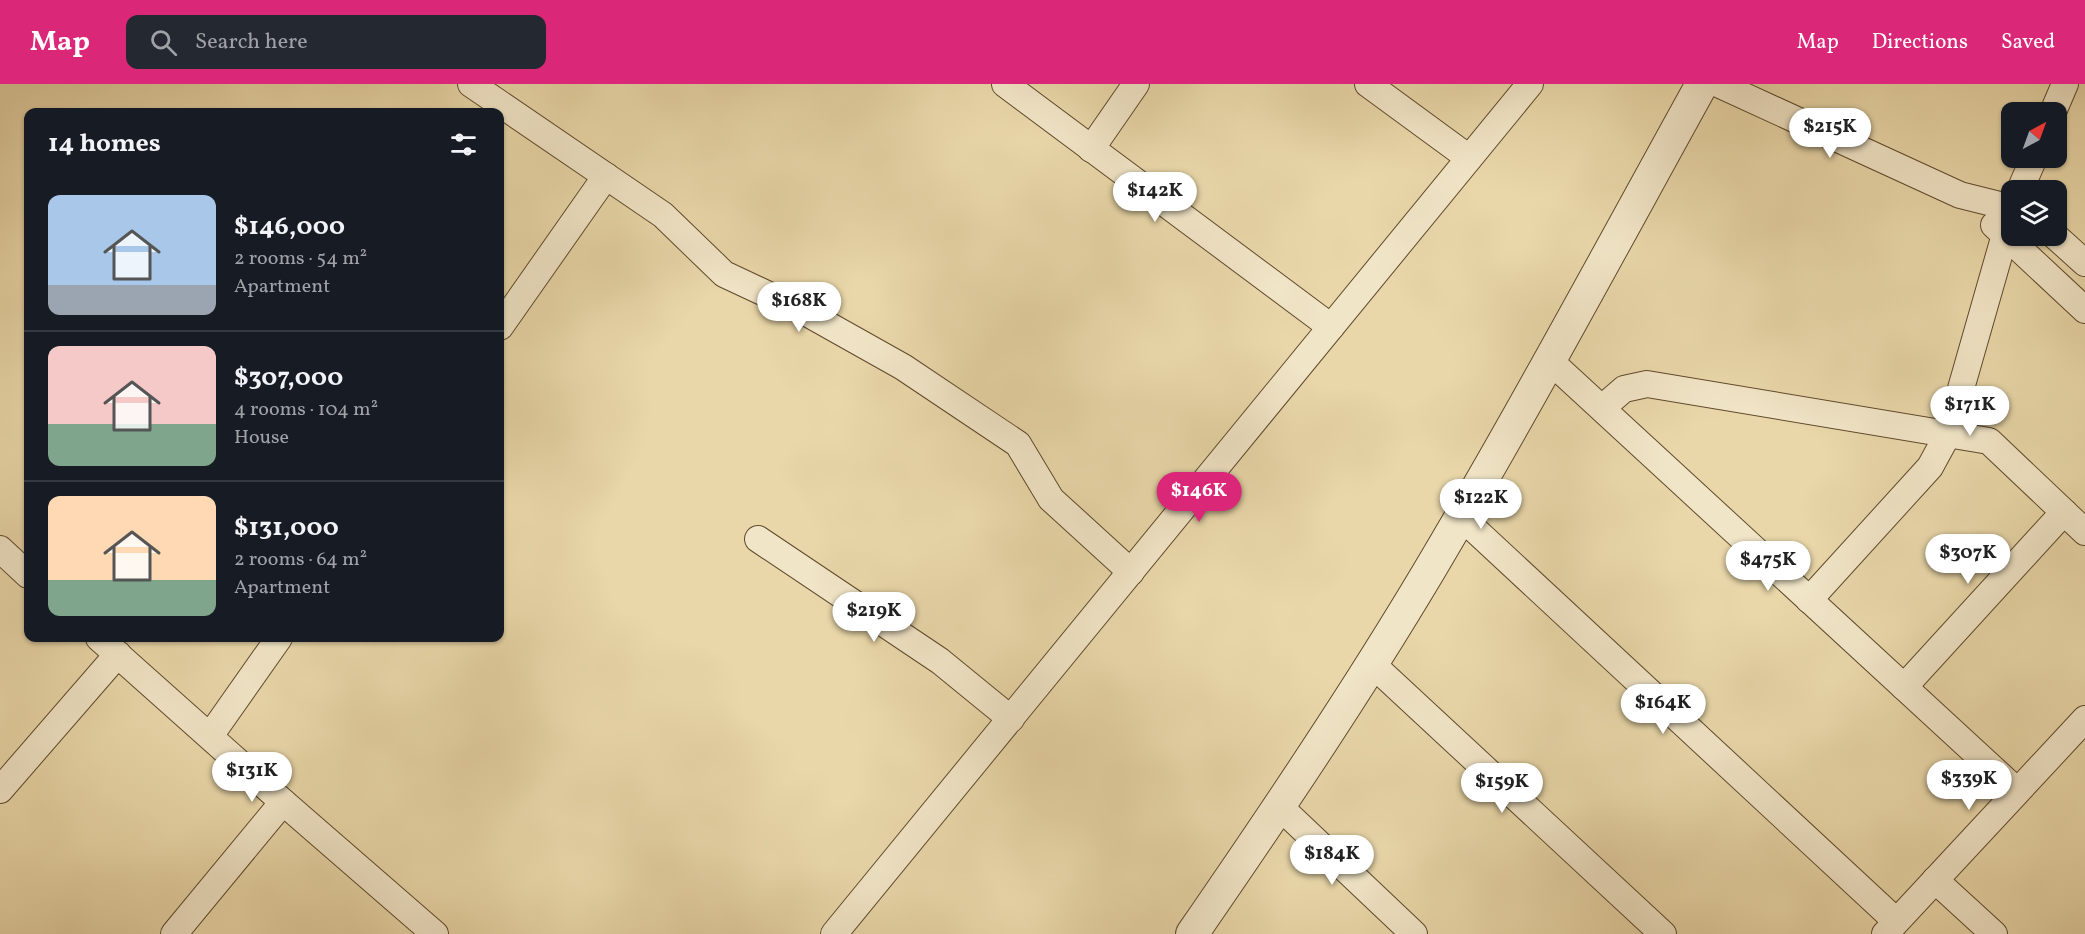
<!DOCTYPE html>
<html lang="en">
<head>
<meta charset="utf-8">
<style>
	body { margin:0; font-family:Vollkorn,serif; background:#242831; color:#f1f3f6; height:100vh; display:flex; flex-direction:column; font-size:22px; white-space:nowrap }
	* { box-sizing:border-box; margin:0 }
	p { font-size:20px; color:#9ea1a6 }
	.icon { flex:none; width:33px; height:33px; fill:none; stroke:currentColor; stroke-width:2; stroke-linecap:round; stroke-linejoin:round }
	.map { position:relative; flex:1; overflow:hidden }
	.sheet { position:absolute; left:24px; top:24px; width:480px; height:534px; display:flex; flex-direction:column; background:#171b24; border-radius:12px; box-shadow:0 2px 4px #0004 }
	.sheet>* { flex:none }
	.needle { width:39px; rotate:41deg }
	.controls { position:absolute; left:2001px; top:18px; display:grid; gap:12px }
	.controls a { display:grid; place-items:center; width:66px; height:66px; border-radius:12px; background:#171b24; box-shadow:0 2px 4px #0004; font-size:30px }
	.price { position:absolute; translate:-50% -51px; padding:0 14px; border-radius:21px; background:#fff; color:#222; font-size:20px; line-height:39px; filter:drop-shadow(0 2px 3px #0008) }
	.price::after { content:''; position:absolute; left:50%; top:36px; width:18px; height:14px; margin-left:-9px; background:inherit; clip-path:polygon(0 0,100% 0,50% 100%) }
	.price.current { background:#db2777; color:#fff }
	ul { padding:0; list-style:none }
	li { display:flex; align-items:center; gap:18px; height:150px; padding:0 24px }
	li+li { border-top:2px solid #363941 }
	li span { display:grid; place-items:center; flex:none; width:168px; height:120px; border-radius:12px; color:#555 }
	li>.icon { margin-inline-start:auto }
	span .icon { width:72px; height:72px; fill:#fffc; stroke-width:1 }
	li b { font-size:26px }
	h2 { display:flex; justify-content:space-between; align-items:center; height:72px; padding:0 24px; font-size:26px }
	header { display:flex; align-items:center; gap:36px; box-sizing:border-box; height:84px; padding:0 30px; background:#db2777; color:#fff }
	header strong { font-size:28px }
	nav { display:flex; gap:33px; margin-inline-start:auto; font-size:21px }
	.search { width:420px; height:54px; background:#242831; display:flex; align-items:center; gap:15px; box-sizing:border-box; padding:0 21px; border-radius:12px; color:#9ea1a6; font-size:22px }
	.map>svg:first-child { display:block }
</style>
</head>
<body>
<header>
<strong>Map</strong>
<div class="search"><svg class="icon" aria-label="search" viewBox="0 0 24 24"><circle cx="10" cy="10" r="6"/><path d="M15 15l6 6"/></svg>Search here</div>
<nav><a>Map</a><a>Directions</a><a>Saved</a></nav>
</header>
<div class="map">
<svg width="2085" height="850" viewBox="0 0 2085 850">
	<rect width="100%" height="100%" fill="#e9d7a9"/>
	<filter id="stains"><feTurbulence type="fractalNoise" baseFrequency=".00333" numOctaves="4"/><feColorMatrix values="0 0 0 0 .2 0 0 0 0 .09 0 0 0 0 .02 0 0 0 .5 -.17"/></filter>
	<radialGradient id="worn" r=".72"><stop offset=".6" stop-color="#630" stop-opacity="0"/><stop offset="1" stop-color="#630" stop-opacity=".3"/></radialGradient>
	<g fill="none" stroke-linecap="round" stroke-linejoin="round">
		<defs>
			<g id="minor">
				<path d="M471,0L663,131L724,190L805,228L903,283L1018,360L1051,415L1131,488"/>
				<path d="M1005,0L1331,243"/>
				<path d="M1368,0L1469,74"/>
				<path d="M1718,0L1960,111L2012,124"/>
				<path d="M2053,28L2065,0"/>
				<path d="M1091,65L1136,0"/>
				<path d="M2020,106L2034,74"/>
				<path d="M1994,141L2085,226"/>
				<path d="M2055,152L2085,179"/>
				<path d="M500,243L606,92"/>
				<path d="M1549,276L2017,707"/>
				<path d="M1602,324L1624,305L1647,300L1989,357L2085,448"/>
				<path d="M1460,432L1896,837"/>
				<path d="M758,455L940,577L1011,635"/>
				<path d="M0,465L28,491"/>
				<path d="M1809,516L1930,383L1948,350L2012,126"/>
				<path d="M99,554L283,718L435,850"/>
				<path d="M1371,579L1663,850"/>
				<path d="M1904,603L2064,428"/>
				<path d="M210,652L279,554"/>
				<path d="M0,706L118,570"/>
				<path d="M1280,723L1414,850"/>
				<path d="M1935,796L1994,850"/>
				<path d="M174,850L283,718"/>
				<path d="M834,850L1530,0"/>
				<path d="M1885,850L2085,635"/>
			</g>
			<path id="tertiary" d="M1192,850C1274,731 1355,611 1429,487C1524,327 1612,163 1702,0"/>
		</defs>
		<use href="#minor" stroke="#604a2c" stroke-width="28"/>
		<use href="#tertiary" stroke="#604a2c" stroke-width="34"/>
		<use href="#minor" stroke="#f1e5c7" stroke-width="26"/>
		<use href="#tertiary" stroke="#f1e5c7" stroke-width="32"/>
	</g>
	<rect width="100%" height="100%" filter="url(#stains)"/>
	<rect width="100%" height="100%" fill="url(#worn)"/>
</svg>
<div class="controls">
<a><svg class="needle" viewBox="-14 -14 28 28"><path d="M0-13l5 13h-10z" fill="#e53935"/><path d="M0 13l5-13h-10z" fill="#9ea1a6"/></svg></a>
<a><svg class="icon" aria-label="layers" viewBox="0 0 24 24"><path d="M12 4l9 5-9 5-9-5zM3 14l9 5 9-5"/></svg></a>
</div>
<b class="price" style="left:1830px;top:75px">$215K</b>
<b class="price" style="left:1155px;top:139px">$142K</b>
<b class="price" style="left:799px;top:249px">$168K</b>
<b class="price" style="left:1970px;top:353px">$171K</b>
<b class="price current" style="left:1199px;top:439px">$146K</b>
<b class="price" style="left:1481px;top:446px">$122K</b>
<b class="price" style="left:1968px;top:501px">$307K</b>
<b class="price" style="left:1768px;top:508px">$475K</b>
<b class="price" style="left:874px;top:559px">$219K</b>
<b class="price" style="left:1663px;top:651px">$164K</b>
<b class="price" style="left:252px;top:719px">$131K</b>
<b class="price" style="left:1969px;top:727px">$339K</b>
<b class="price" style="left:1502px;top:730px">$159K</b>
<b class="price" style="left:1332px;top:802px">$184K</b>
<section class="sheet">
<h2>14 homes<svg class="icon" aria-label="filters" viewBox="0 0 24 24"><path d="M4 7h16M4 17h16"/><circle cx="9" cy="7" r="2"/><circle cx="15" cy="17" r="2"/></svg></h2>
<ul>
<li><span style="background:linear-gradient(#a9c7e8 75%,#9aa5b1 0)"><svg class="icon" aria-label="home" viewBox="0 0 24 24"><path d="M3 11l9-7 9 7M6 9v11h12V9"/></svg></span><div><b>$146,000</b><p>2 rooms · 54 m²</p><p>Apartment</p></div></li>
<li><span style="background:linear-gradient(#f6c9c9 65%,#7fa58c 0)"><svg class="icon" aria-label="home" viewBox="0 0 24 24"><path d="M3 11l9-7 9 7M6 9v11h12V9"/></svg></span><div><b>$307,000</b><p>4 rooms · 104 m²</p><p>House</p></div></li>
<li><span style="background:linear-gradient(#ffd9b3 70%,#7fa58c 0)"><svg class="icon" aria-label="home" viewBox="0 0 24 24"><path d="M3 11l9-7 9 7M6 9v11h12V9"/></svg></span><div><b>$131,000</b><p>2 rooms · 64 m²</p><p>Apartment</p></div></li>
</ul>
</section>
</div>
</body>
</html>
